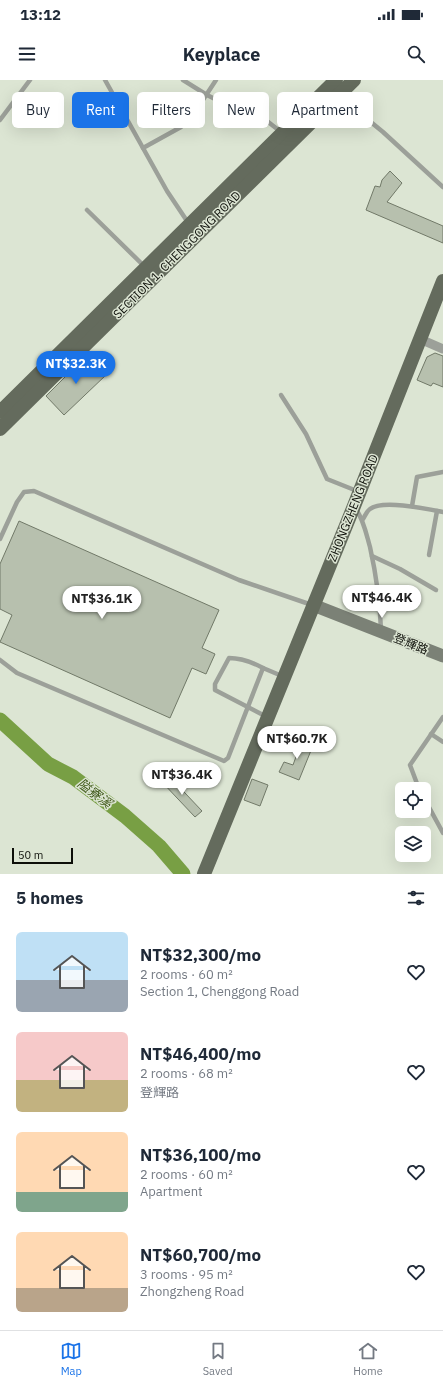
<!DOCTYPE html>
<html lang="en">
<head>
<meta charset="utf-8">
<style>
	body { margin:0; font-family:"IBM Plex Sans","Noto Sans TC",sans-serif; background:#f2f2f3; color:#1f2937; height:100vh; display:flex; flex-direction:column; font-size:15px; white-space:nowrap }
	* { box-sizing:border-box; margin:0 }
	p { font-size:13px; color:#747a83 }
	.icon { flex:none; width:22px; height:22px; fill:none; stroke:currentColor; stroke-width:2; stroke-linecap:round; stroke-linejoin:round }
	.map { position:relative; height:794px; overflow:hidden }
	.details { display:flex; flex-direction:column; background:#fff; flex:1 }
	.details>* { flex:none }
	.banner { position:absolute; left:12px; top:12px; width:419px; height:36px; display:flex; gap:8px }
	.buttons { position:absolute; left:395px; top:702px; display:grid; gap:8px }
	.buttons a { display:grid; place-items:center; width:36px; height:36px; border-radius:6px; background:#fff; box-shadow:0 4px 16px #0002; font-size:20px }
	.scale { position:absolute; left:12px; bottom:10px; width:61px; box-sizing:border-box; padding-left:4px; border:2px solid #0d0f09; border-top:0; font-size:11px; line-height:14px; white-space:nowrap; color:#0d0f09; -webkit-text-stroke:3px #dce5d3; paint-order:stroke }
	.price { position:absolute; translate:-50% -34px; padding:0 9px; border-radius:14px; background:#fff; color:#222; font-size:13px; line-height:26px; filter:drop-shadow(0 1px 2px #0008) }
	.price::after { content:''; position:absolute; left:50%; top:24px; width:12px; height:9px; margin-left:-6px; background:inherit; clip-path:polygon(0 0,100% 0,50% 100%) }
	.price.current { background:#1a73e8; color:#fff }
	ul { padding:0; list-style:none }
	li { display:flex; align-items:center; gap:12px; height:100px; padding:0 16px }
	li span { display:grid; place-items:center; flex:none; width:112px; height:80px; border-radius:6px; color:#555 }
	li>.icon { margin-inline-start:auto }
	span .icon { width:48px; height:48px; fill:#fffc; stroke-width:1 }
	li b { font-size:17px }
	h2 { display:flex; justify-content:space-between; align-items:center; height:48px; padding:0 16px; font-size:17px }
	.tag { padding:0 14px; border-radius:6px; background:#fff; box-shadow:0 4px 16px #0002; font-size:14px; line-height:36px }
	.tag.current { background:#1a73e8; color:#fff }
	.status { display:flex; justify-content:space-between; align-items:center; height:28px; padding:0 20px; background:#fff; direction:ltr }
	.status svg { height:11px; fill:currentColor }
	header { display:flex; justify-content:space-between; align-items:center; height:52px; padding:0 16px; background:#fff; font-size:18px; font-weight:700 }
	.dock { display:flex; justify-content:space-around; align-items:center; height:56px; border-top:1px solid #e0e1e3; background:#fff; font-size:11px; color:#747a83 }
	.dock a { display:grid; justify-items:center; gap:2px }
	.dock .current { color:#1a73e8 }
	.map>svg:first-child { display:block }
</style>
</head>
<body>
<div class="status"><b>13:12</b><svg viewBox="0 0 49 12"><path d="M0 12V9h3v3zM5 12V6h3v6zM10 12V3h3v9zM15 12V0h3v12zM26 1h20v11H26zM47 4h2v5h-2z"/></svg></div>
<header><svg class="icon" aria-label="menu" viewBox="0 0 24 24"><path d="M4 6h16M4 12h16M4 18h16"/></svg>Keyplace<svg class="icon" aria-label="search" viewBox="0 0 24 24"><circle cx="10" cy="10" r="6"/><path d="M15 15l6 6"/></svg></header>
<div class="map">
<svg width="443" height="794" viewBox="0 0 443 794">
	<rect width="100%" height="100%" fill="#dce5d3"/>
	<g fill="none" stroke-linecap="round" stroke-linejoin="round">
		<path stroke="#789f44" stroke-width="15" d="M0,640L48,684L73,697L125,736L159,766L183,794"/>
	</g>
	<g fill="#b7c0ae" stroke="#717968">
		<path d="M390,91L402,103L387,122L443,146V163L366,130L375,106L380,107L382,100Z"/>
		<path d="M435,273L443,276V307L433,303L431,306L417,300L427,277Z"/>
		<path d="M87,275L106,295L64,335L46,316Z"/>
		<path d="M19,441L219,530L202,568L215,574L206,594L192,588L170,638L0,562L12,535L0,529V484Z"/>
		<path d="M292,660L312,668L299,700L279,692L284,682L293,685L297,674L288,670Z"/>
		<path d="M150,693L160,699L156,705L146,698Z"/>
		<path d="M168,695L202,731L195,737L161,701Z"/>
		<path d="M252,699L268,705L260,726L244,720Z"/>
	</g>
	<g fill="none" stroke-linecap="round" stroke-linejoin="round">
		<g stroke="#9ca099" stroke-width="4.5">
			<path d="M105,0L167,111L189,144"/>
			<path d="M183,0L207,15L227,25L258,34L281,52"/>
			<path d="M339,16L383,52L443,107"/>
			<path d="M0,40L30,0"/>
			<path d="M143,68L181,47L195,32L216,0"/>
			<path d="M87,130L144,186"/>
			<path d="M281,315L306,354L327,399L357,411"/>
			<path d="M412,426L417,397L443,392"/>
			<path d="M356,429C364,441 366,453 370,467C376,494 380,521 381,550"/>
			<path d="M363,439C365,436 367,431 370,429C382,419 428,429 443,432"/>
			<path d="M0,459L17,422L24,412L34,411L239,500L312,525"/>
			<path d="M429,475L437,431"/>
			<path d="M372,476L400,489L436,510"/>
			<path d="M0,580L17,593L224,681L228,678L263,588L282,596"/>
			<path d="M263,588C252,582 242,578 229,578L215,604V610L267,637"/>
			<path d="M431,654L443,662"/>
			<path d="M419,709L410,685L443,637"/>
			<path d="M424,718L443,753"/>
		</g>
		<path stroke="#9ca099" stroke-width="9" d="M420,259L443,269"/>
		<path stroke="#7b8176" stroke-width="13" d="M313,525L443,576"/>
		<g stroke="#646b5d" stroke-width="14">
			<path d="M0,332L336,0"/>
			<path d="M0,349L354,0"/>
			<path d="M204,794L354,426L443,201"/>
		</g>
	</g>
	<g text-anchor="middle" stroke-width="3" stroke-linejoin="round" paint-order="stroke">
		<g font-size="12" fill="#0d0f09" stroke="#dce5d3">
			<text transform="translate(177 175) rotate(-45)" y="4">SECTION 1, CHENGGONG ROAD</text>
			<text transform="translate(353 428) rotate(-68)" y="4">ZHONGZHENG ROAD</text>
			<text transform="translate(411 564) rotate(22)" y="4">登輝路</text>
		</g>
		<g font-size="13" font-style="italic" fill="#3d5616" stroke="#dce5d3">
			<text transform="translate(95 713) rotate(37)" y="5">隘寮溪</text>
		</g>
	</g>
</svg>
<div class="buttons">
<a><svg class="icon" aria-label="locate" viewBox="0 0 24 24"><circle cx="12" cy="12" r="6"/><path d="M12 2v4M12 18v4M2 12h4M18 12h4"/></svg></a>
<a><svg class="icon" aria-label="layers" viewBox="0 0 24 24"><path d="M12 4l9 5-9 5-9-5zM3 14l9 5 9-5"/></svg></a>
</div>
<div class="scale">50 m</div>
<b class="price current" style="left:76px;top:305px">NT$32.3K</b>
<b class="price" style="left:382px;top:539px">NT$46.4K</b>
<b class="price" style="left:102px;top:540px">NT$36.1K</b>
<b class="price" style="left:297px;top:680px">NT$60.7K</b>
<b class="price" style="left:182px;top:716px">NT$36.4K</b>
<div class="banner">
<a class="tag">Buy</a>
<a class="tag current">Rent</a>
<a class="tag">Filters</a>
<a class="tag">New</a>
<a class="tag">Apartment</a>
</div>
</div>
<section class="details">
<h2>5 homes<svg class="icon" aria-label="filters" viewBox="0 0 24 24"><path d="M4 7h16M4 17h16"/><circle cx="9" cy="7" r="2"/><circle cx="15" cy="17" r="2"/></svg></h2>
<ul>
<li><span style="background:linear-gradient(#bfe0f5 60%,#9aa5b1 0)"><svg class="icon" aria-label="home" viewBox="0 0 24 24"><path d="M3 11l9-7 9 7M6 9v11h12V9"/></svg></span><div><b>NT$32,300/mo</b><p>2 rooms · 60 m²</p><p>Section 1, Chenggong Road</p></div><svg class="icon" aria-label="heart" viewBox="0 0 24 24"><path d="M12 20l-8-8c-3-5 5-10 8-4 3-6 11-1 8 4z"/></svg></li>
<li><span style="background:linear-gradient(#f6c9c9 60%,#c2b280 0)"><svg class="icon" aria-label="home" viewBox="0 0 24 24"><path d="M3 11l9-7 9 7M6 9v11h12V9"/></svg></span><div><b>NT$46,400/mo</b><p>2 rooms · 68 m²</p><p>登輝路</p></div><svg class="icon" aria-label="heart" viewBox="0 0 24 24"><path d="M12 20l-8-8c-3-5 5-10 8-4 3-6 11-1 8 4z"/></svg></li>
<li><span style="background:linear-gradient(#ffd9b3 75%,#7fa58c 0)"><svg class="icon" aria-label="home" viewBox="0 0 24 24"><path d="M3 11l9-7 9 7M6 9v11h12V9"/></svg></span><div><b>NT$36,100/mo</b><p>2 rooms · 60 m²</p><p>Apartment</p></div><svg class="icon" aria-label="heart" viewBox="0 0 24 24"><path d="M12 20l-8-8c-3-5 5-10 8-4 3-6 11-1 8 4z"/></svg></li>
<li><span style="background:linear-gradient(#ffd9b3 70%,#b9a48a 0)"><svg class="icon" aria-label="home" viewBox="0 0 24 24"><path d="M3 11l9-7 9 7M6 9v11h12V9"/></svg></span><div><b>NT$60,700/mo</b><p>3 rooms · 95 m²</p><p>Zhongzheng Road</p></div><svg class="icon" aria-label="heart" viewBox="0 0 24 24"><path d="M12 20l-8-8c-3-5 5-10 8-4 3-6 11-1 8 4z"/></svg></li>
</ul>
</section>
<nav class="dock">
<a class="current"><svg class="icon" aria-label="map" viewBox="0 0 24 24"><path d="M3 6l6-2 6 2 6-2v14l-6 2-6-2-6 2zM9 4v14M15 6v14"/></svg>Map</a>
<a><svg class="icon" aria-label="saved" viewBox="0 0 24 24"><path d="M7 4h10v16l-5-4-5 4z"/></svg>Saved</a>
<a><svg class="icon" aria-label="home" viewBox="0 0 24 24"><path d="M3 11l9-7 9 7M6 9v11h12V9"/></svg>Home</a>
</nav>
</body>
</html>
